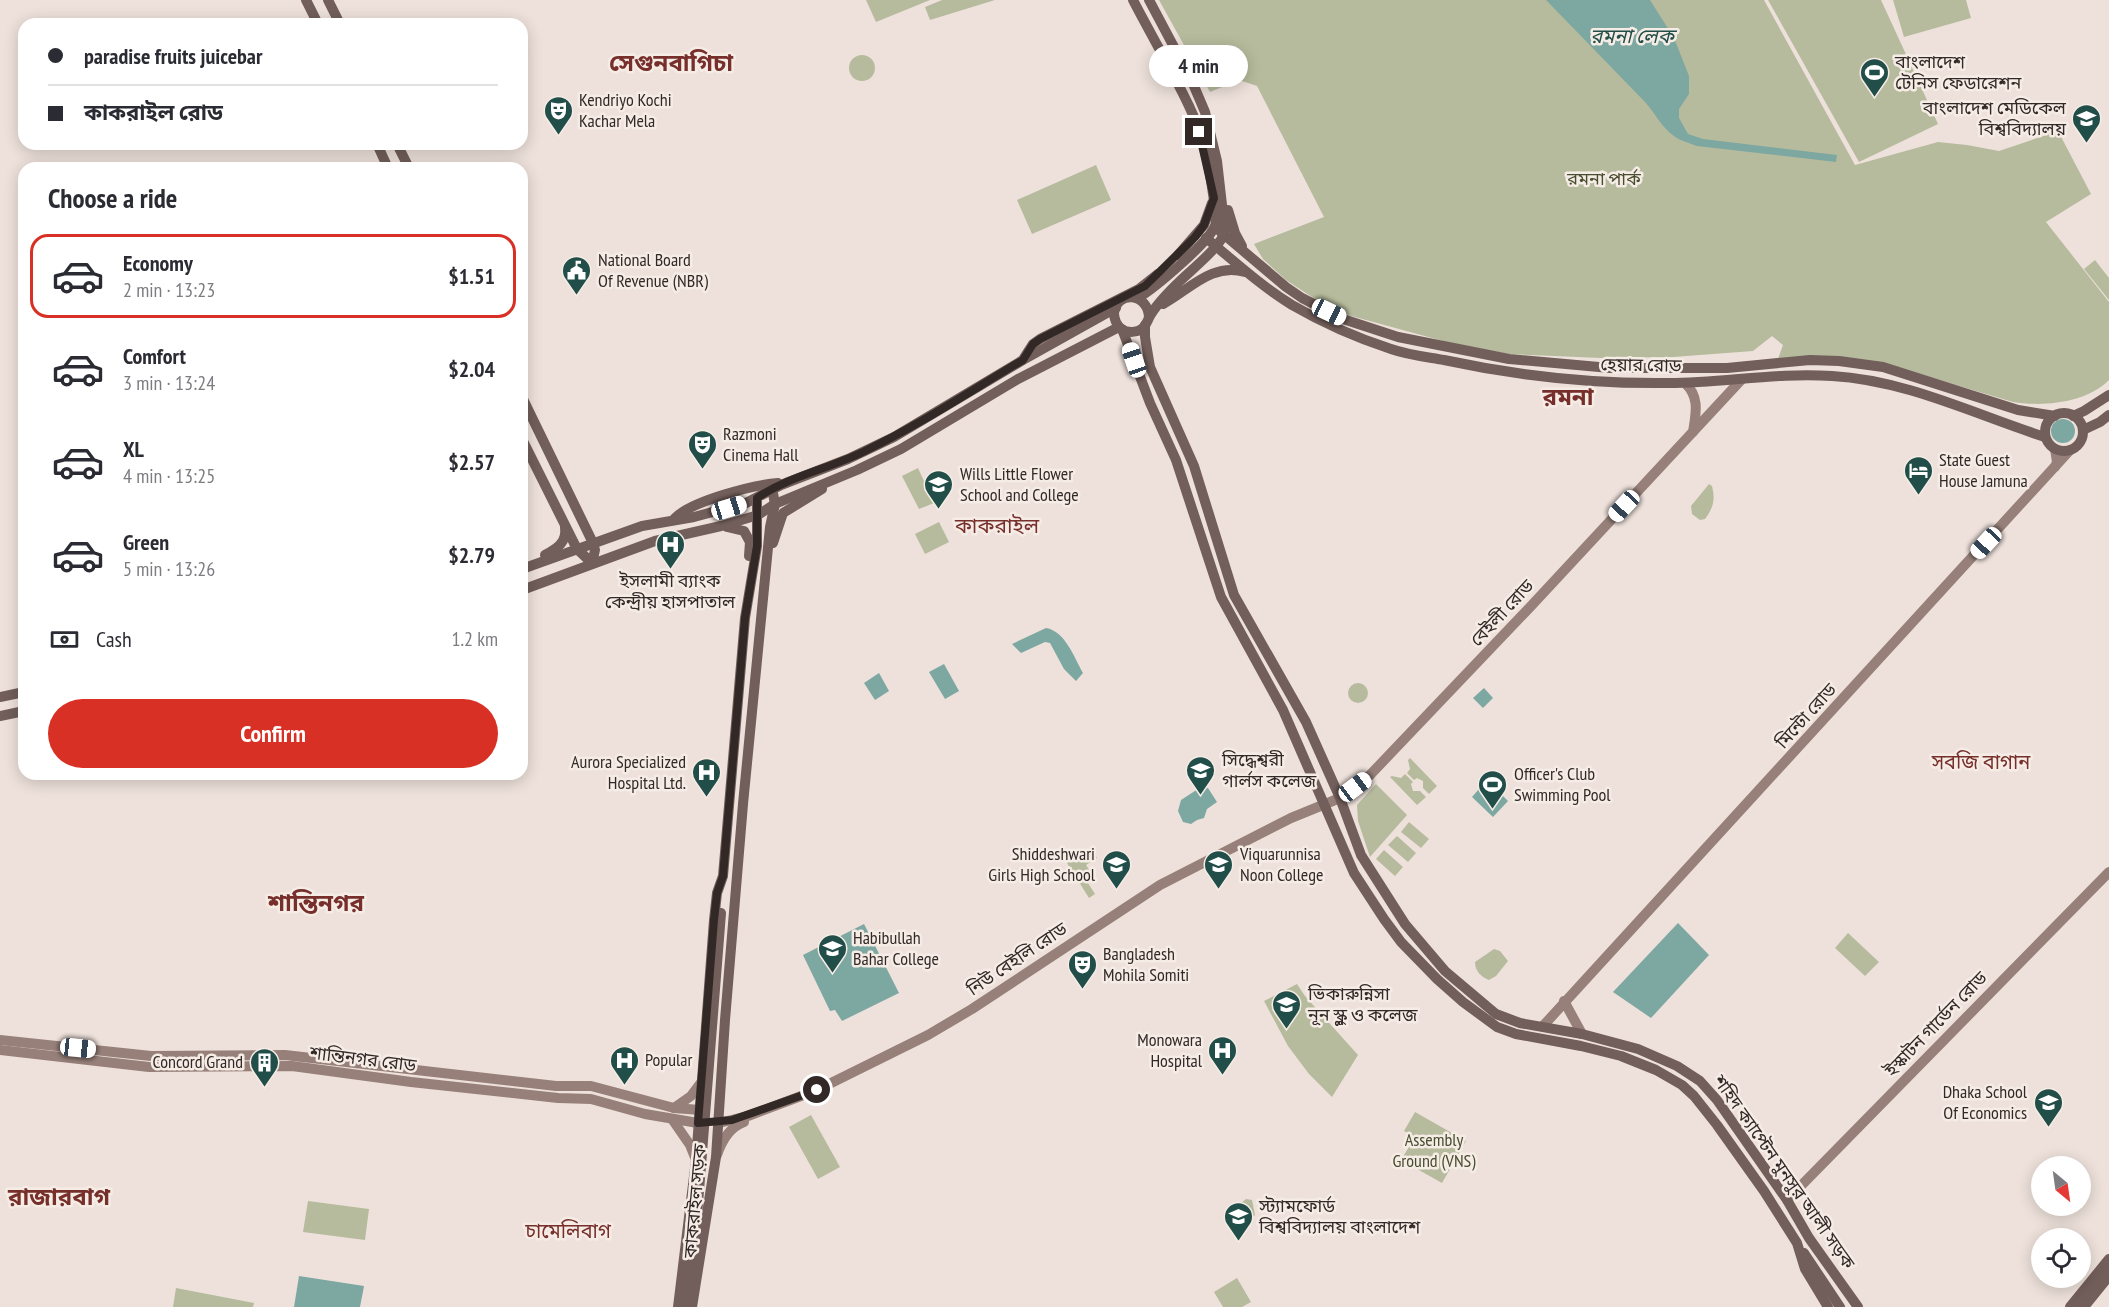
<!DOCTYPE html>
<meta charset="utf-8">
<style>
:root{--surface:#fff;--page:#f7f7f7;--text:#2b2b33;--muted:#7c7c81;--line:#e1e1e2;--accent:#d93025}
body{margin:0;font-family:"PT Sans Narrow","Noto Sans Bengali",sans-serif;background:var(--page);color:var(--text);height:100vh;display:flex;flex-direction:column;font-size:22px;white-space:nowrap}
*{box-sizing:border-box;margin:0}
p{font-size:20px;color:var(--muted)}
.icon{flex:none;width:33px;height:33px;fill:none;stroke:currentColor;stroke-width:2;stroke-linecap:round;stroke-linejoin:round}
.map{position:relative;flex:1;overflow:hidden}
.panel{position:absolute;left:18px;top:162px;width:510px;height:618px;display:flex;flex-direction:column;background:var(--surface);border-radius:18px;box-shadow:0 3px 15px #0003}
.panel>*{flex:none}
.top-card{position:absolute;left:18px;top:18px;width:510px;height:132px;border-radius:18px;box-shadow:0 3px 15px #0003;display:grid;align-content:center;height:132px;padding:0 30px;background:var(--surface)}
.needle{width:39px;rotate:151deg}
.fabs{position:absolute;left:2031px;top:1156px;display:grid;gap:12px}
.fabs a{display:grid;place-items:center;width:60px;height:60px;border-radius:50%;background:var(--surface);box-shadow:0 3px 15px #0003;font-size:30px}
.end{position:absolute;width:27px;height:27px;margin:-14px;border:8px solid #322927;background:#fff;box-shadow:0 0 0 3px #fff}
.from{border-radius:50%}
.bubble{position:absolute;height:42px;border-radius:21px;background:var(--surface);box-shadow:0 3px 15px #0003;font-size:20px;font-weight:600;line-height:42px;text-align:center}
.car{position:absolute;width:18px;height:36px;margin:-18px -9px;border-radius:8px;box-shadow:0 0 4px 2px #0007;background:linear-gradient(#fff 24%,#345 0 40%,#fff 0 76%,#345 0 86%,#fff 0)}
.top-card b{display:flex;align-items:center;gap:21px;height:57px;font-size:22px}
.top-card b+b{border-top:2px solid var(--line)}
.top-card i{width:15px;height:15px;background:var(--text)}
ul{padding:0;list-style:none}
li{display:flex;align-items:center;gap:18px;height:84px;margin:0 12px 9px;padding:0 18px;border:3px solid transparent;border-radius:18px}
li div{flex:1}
li b{display:block;font-size:22px}
li em{font-style:normal;font-weight:600}
li.selected{border-color:var(--accent)}
li>.icon{width:54px;height:54px;stroke-width:1.5}
h2{padding:0 30px;font-size:27px;line-height:72px}
.pay{display:flex;align-items:center;gap:15px;height:66px;padding:0 30px;font-size:22px}
.pay p{margin-inline-start:auto}
.action{display:flex;gap:12px;margin-top:auto;padding:12px 30px}
.action a{flex:1;height:69px;border-radius:36px;background:var(--accent);color:#fff;font-size:24px;font-weight:600;line-height:69px;text-align:center}
.map>svg:first-child{display:block}
.green{fill:#b6bb9d}
.water{fill:#7da7a1}
.lines{fill:none;stroke-linecap:round;stroke-linejoin:round}
.secondary{stroke:#97807a;stroke-width:10}
.primary{stroke:#725e5a;stroke-width:10}
.primary-bridge{stroke:#725e5a;stroke-width:10}
.route{stroke:#322927;stroke-width:8}
.labels{text-anchor:middle;stroke-width:5;stroke-linejoin:round;paint-order:stroke}
.poi-label{font-size:18px;fill:#322927;stroke:#f6ece6;text-anchor:start}
.park-label{font-size:18px;fill:#474d2e;stroke:#f6ece6}
.street-label{font-size:18px;fill:#322927;stroke:#f6ece6}
.water-label{font-size:20px;font-style:italic;fill:#224e49;stroke:#f6ece6}
.neighbourhood-label{font-size:20px;fill:#772f2b;stroke:#f6ece6}
.quarter-label{font-size:21px;fill:#772f2b;stroke:#f6ece6}
.district-label{font-size:24px;font-weight:bold;fill:#772f2b;stroke:#f6ece6}
</style>
<div class="map">
<svg width="2109" height="1307" viewBox="0 0 2109 1307">
<rect width="100%" height="100%" fill="#eee1db"/>
<g class="green">
<path d="M866 0H930L876 22Z"/>
<path d="M942 0H995L930 20 925 7Z"/>
<path d="M1159 0H1764L1855 165 1938 142 1967 145 1999 151 2058 131 2091 194 2046 222 2109 302V380C2086 403 2044 407 2013 402L1882 363 1778 359 1783 345 1772 336 1753 351 1673 357 1601 358 1509 354 1454 344 1344 314 1312 297 1286 280 1263 259 1254 244 1324 217 1257 86 1239 80 1210 92Z"/>
<path d="M1768 0H1881L1938 124 1859 162Z"/>
<path d="M1893 0H1966L1971 18 1904 37Z"/>
<circle cx="862" cy="68" r="13"/>
<path d="M1096 165 1111 200 1032 234 1017 200Z"/>
<path d="M2095 260 2109 278V300L2084 269Z"/>
<path d="M918 468 934 503 919 509 902 476Z"/>
<path d="M1709 484 1712 486C1716 502 1712 509 1705 519L1700 520 1692 514 1691 506Z"/>
<path d="M939 522 949 542 925 554 915 534Z"/>
<circle cx="1358" cy="693" r="10"/>
<path d="M1410 758 1437 786 1429 794 1423 788V781L1417 778 1414 780 1407 773 1410 769 1408 760Z"/>
<path d="M1405 774 1413 782 1411 784 1413 791H1420L1426 797 1417 805 1390 777 1392 776 1401 778Z"/>
<path d="M1376 784 1407 815 1370 857 1358 821 1357 805Z"/>
<path d="M1409 822 1429 839 1421 848 1401 832Z"/>
<path d="M1397 836 1416 853 1408 862 1388 845Z"/>
<path d="M1091 848 1097 858 1086 865 1093 876 1086 880 1095 894 1089 898 1067 863Z"/>
<path d="M1384 850 1403 867 1395 876 1376 859Z"/>
<path d="M1848 933 1879 962 1865 976 1835 948Z"/>
<path d="M1494 949 1500 951 1508 961 1496 976 1489 980C1481 977 1475 971 1475 962Z"/>
<path d="M1297 984 1305 996 1358 1055 1332 1097 1309 1074 1288 1046 1264 1001Z"/>
<path d="M1415 1112 1466 1141 1442 1183 1401 1160 1415 1137 1404 1131Z"/>
<path d="M811 1115 840 1167 818 1179 789 1127Z"/>
<path d="M1246 1199 1252 1200 1255 1215 1242 1225 1233 1227 1228 1219 1229 1213Z"/>
<path d="M308 1201 369 1209 365 1240 303 1232Z"/>
<path d="M1237 1278 1251 1302 1242 1307H1223L1214 1292Z"/>
<path d="M176 1288 254 1303 253 1307H173Z"/>
</g>
<g class="water">
<path d="M1546 0H1650L1674 38 1689 76V94L1679 109V118L1688 134 1703 139 1837 155 1836 162 1697 146C1690 143 1680 141 1674 136 1662 128 1655 113 1645 102Z"/>
<circle cx="2063" cy="431" r="12"/>
<path d="M1046 628C1065 631 1074 657 1083 673L1076 681 1064 669 1050 643 1045 642 1021 653 1012 644Z"/>
<path d="M944 664 959 691 945 699 929 672Z"/>
<path d="M879 673 889 691 875 700 864 683Z"/>
<path d="M1484 688 1493 698 1483 708 1473 698Z"/>
<path d="M1201 787 1208 788 1217 802 1207 809 1204 818 1197 820 1191 824 1183 822 1178 811 1181 800Z"/>
<path d="M1479 789 1490 800 1499 792 1508 801 1493 817 1472 797Z"/>
<path d="M1678 923 1709 955 1651 1018 1613 992Z"/>
<path d="M864 924 899 993 842 1021 835 1010 830 1011 803 955Z"/>
<path d="M299 1276 364 1286 360 1307H294Z"/>
</g>
<g class="lines">
<g class="secondary">
<path d="M1685 383C1700 397 1696 413 1693 432"/>
<path d="M2055 449 2057 462 2055 467"/>
<path d="M1564 1001 1582 1034"/>
<path d="M1543 1026 2070 450"/>
<path d="M0 1040 151 1056 285 1055 556 1086H591L674 1108 700 1110"/>
<path d="M0 1050 149 1067 292 1066 411 1082 558 1098 591 1099 645 1114 698 1123"/>
<path d="M674 1108 691 1096 703 1080"/>
<path d="M672 1119 690 1145 696 1160"/>
<path d="M719 1123 748 1116 817 1090 928 1035 972 1009 1160 885 1291 818 1340 798 1370 775 1532 605 1742 379"/>
<path d="M717 1155C722 1140 730 1127 744 1122"/>
<path d="M1787 1200 2109 872"/>
</g>
<g class="primary">
<path d="M306 0 318 24"/>
<path d="M328 0 340 24"/>
<path d="M1133 0C1151 35 1172 70 1189 106 1202 133 1209 164 1213 194 1214 203 1218 217 1215 226 1208 243 1155 288 1138 298"/>
<path d="M377 144 388 168"/>
<path d="M397 144 409 168"/>
<path d="M1228 210 1235 233 1242 246"/>
<path d="M1215 227 1286 287 1302 298 1343 319 1398 337 1509 359 1610 368H1727L1810 360 1839 361 1883 367 2018 410 2055 416"/>
<path d="M1206 238C1234 261 1261 286 1292 305 1323 323 1357 338 1391 349 1408 355 1427 357 1444 360 1518 376 1594 384 1669 383 1724 383 1778 372 1832 376 1906 380 1976 415 2045 437"/>
<path d="M1178 255 1204 225 1212 203"/>
<path d="M1163 304C1189 290 1212 262 1245 272"/>
<path d="M1149 317C1148 293 1117 290 1114 313 1114 319 1117 325 1121 329 1128 333 1137 333 1143 328 1147 324 1147 321 1150 316 1157 303 1169 292 1180 281 1191 270 1222 246 1225 231L1217 161 1205 112 1191 79 1149 0"/>
<path d="M1145 325V337L1150 367 1194 466 1234 595 1306 722 1340 798 1361 855 1405 924 1445 971 1496 1014 1520 1023 1582 1034 1638 1049 1677 1066 1700 1081 1717 1100 1787 1200 1809 1238 1858 1307"/>
<path d="M1122 329 1150 403 1176 460 1221 597 1283 710 1354 873 1384 919 1401 942 1437 979 1463 1002 1497 1027 1516 1034 1581 1046 1621 1056 1656 1070 1682 1085 1694 1096 1717 1125 1764 1191 1797 1243 1805 1269 1828 1307"/>
<path d="M1024 358 1033 344 1040 339 1139 289 1158 274"/>
<path d="M522 397 593 543 595 550 592 563"/>
<circle cx="2064" cy="432" r="19"/>
<path d="M2073 416 2084 411 2109 395"/>
<path d="M2083 430 2100 422 2109 415"/>
<path d="M522 439 577 549 592 563"/>
<path d="M675 518C692 501 753 485 778 483"/>
<path d="M727 527 744 531 750 542 749 556"/>
<path d="M773 543 783 513 822 489"/>
<path d="M545 555C558 548 567 542 565 527"/>
<path d="M522 569 642 526 694 517 746 503 781 485 848 459 894 437 1023 360 1116 308"/>
<path d="M522 590 655 541 721 526 758 515 775 504 857 470 901 449 1018 379 1119 327"/>
<path d="M0 697 24 692"/>
<path d="M0 716 24 711"/>
<path d="M1804 1253 1840 1307"/>
<path d="M678 1307 696 1160 714 920 717 893 723 876 745 618 757 546V498"/>
<path d="M692 1307 716 1157 725 1020 743 804 770 527 775 504 772 488"/>
<path d="M2070 1307 2109 1259"/>
<path d="M2084 1307 2109 1276"/>
</g>
<g class="primary-bridge">
<path d="M685 1307 697 1216 721 913"/>
<path d="M2076 1307 2109 1268"/>
</g>
</g>
<g class="lines">
<path class="route" d="M817 1090 732 1120 698 1123 714 920 717 893 723 876 745 618 757 546V498C789 476 832 468 867 450 921 424 972 390 1023 360L1033 344 1040 339 1145 286 1195 237 1204 225 1214 198 1199 132"/>
</g>
<defs>
<symbol id="stadium-pin" viewBox="-11 -11 22 30"><path d="M0 17L-7.5 6A9.5 9.5 0 1 1 7.5 6Z" fill="#224e49" stroke="#f6ece6"/><path d="M0-5a6.5 5 0 1 0 0 10a6.5 5 0 1 0 0-10ZM-3.5-1.8h7v3.6h-7Z" fill="#fff"/></symbol>
<symbol id="theatre-pin" viewBox="-11 -11 22 30"><path d="M0 17L-7.5 6A9.5 9.5 0 1 1 7.5 6Z" fill="#224e49" stroke="#f6ece6"/><path d="M-5-5.5Q0-4 5-5.5V0Q5 5 0 6Q-5 5-5 0ZM-3.3-2.5H-1v1.5H-3.3ZM1-2.5H3.3v1.5H1ZM-2.8 1Q0 5.5 2.8 1Z" fill="#fff"/></symbol>
<symbol id="university-pin" viewBox="-11 -11 22 30"><path d="M0 17L-7.5 6A9.5 9.5 0 1 1 7.5 6Z" fill="#224e49" stroke="#f6ece6"/><path d="M0-5L7-2L0 1L-7-2ZM-4 1L0 2.5L4 1V4Q0 6-4 4Z" fill="#fff"/></symbol>
<symbol id="civic-pin" viewBox="-11 -11 22 30"><path d="M0 17L-7.5 6A9.5 9.5 0 1 1 7.5 6Z" fill="#224e49" stroke="#f6ece6"/><path d="M-.6-6.5H3V-4.5H.6V-3L4-1V1h2V6H-6V1h2V-1L-.6-3ZM-1.2 2.5V6h2.4V2.5Z" fill="#fff"/></symbol>
<symbol id="hotel-pin" viewBox="-11 -11 22 30"><path d="M0 17L-7.5 6A9.5 9.5 0 1 1 7.5 6Z" fill="#224e49" stroke="#f6ece6"/><path d="M-6-4.5h1.5V1H6V5H4.5V3h-9V5H-6ZM-4 0a1.8 1.8 0 1 1 3.6 0ZM.5 0V-2.5h3Q6-2.5 6 0Z" fill="#fff"/></symbol>
<symbol id="school-pin" viewBox="-11 -11 22 30"><path d="M0 17L-7.5 6A9.5 9.5 0 1 1 7.5 6Z" fill="#224e49" stroke="#f6ece6"/><path d="M0-5L7-2L0 1L-7-2ZM-4 1L0 2.5L4 1V4Q0 6-4 4Z" fill="#fff"/></symbol>
<symbol id="hospital-pin" viewBox="-11 -11 22 30"><path d="M0 17L-7.5 6A9.5 9.5 0 1 1 7.5 6Z" fill="#224e49" stroke="#f6ece6"/><path d="M-5-5h3v3.5h4V-5h3V5h-3V1.5h-4V5h-3Z" fill="#fff"/></symbol>
<symbol id="building-pin" viewBox="-11 -11 22 30"><path d="M0 17L-7.5 6A9.5 9.5 0 1 1 7.5 6Z" fill="#224e49" stroke="#f6ece6"/><path d="M-4-6H4V6H1V3H-1V6H-4ZM-2.5-4.3h1.7v1.8h-1.7ZM.8-4.3h1.7v1.8H.8ZM-2.5-1h1.7V.8h-1.7ZM.8-1h1.7V.8H.8Z" fill="#fff"/></symbol>
</defs>
<g fill-rule="evenodd">
<use href="#stadium-pin" x="1858" y="56" width="33" height="45"/>
<use href="#theatre-pin" x="542" y="94" width="33" height="45"/>
<use href="#university-pin" x="2070" y="102" width="33" height="45"/>
<use href="#civic-pin" x="560" y="254" width="33" height="45"/>
<use href="#theatre-pin" x="686" y="428" width="33" height="45"/>
<use href="#hotel-pin" x="1902" y="454" width="33" height="45"/>
<use href="#school-pin" x="922" y="468" width="33" height="45"/>
<use href="#hospital-pin" x="654" y="528" width="33" height="45"/>
<use href="#university-pin" x="1184" y="754" width="33" height="45"/>
<use href="#hospital-pin" x="690" y="756" width="33" height="45"/>
<use href="#stadium-pin" x="1476" y="768" width="33" height="45"/>
<use href="#university-pin" x="1100" y="848" width="33" height="45"/>
<use href="#university-pin" x="1202" y="848" width="33" height="45"/>
<use href="#university-pin" x="816" y="932" width="33" height="45"/>
<use href="#theatre-pin" x="1066" y="948" width="33" height="45"/>
<use href="#university-pin" x="1270" y="988" width="33" height="45"/>
<use href="#hospital-pin" x="1206" y="1034" width="33" height="45"/>
<use href="#hospital-pin" x="608" y="1044" width="33" height="45"/>
<use href="#building-pin" x="248" y="1046" width="33" height="45"/>
<use href="#school-pin" x="2032" y="1086" width="33" height="45"/>
<use href="#university-pin" x="1222" y="1200" width="33" height="45"/>
</g>
<g class="labels">
<g class="poi-label">
<text x="1895" y="68">বাংলাদেশ<tspan x="1895" dy="21">টেনিস ফেডারেশন</tspan></text>
<text x="579" y="106">Kendriyo Kochi<tspan x="579" dy="21">Kachar Mela</tspan></text>
<text x="2066" y="114" text-anchor="end">বাংলাদেশ মেডিকেল<tspan x="2066" dy="21">বিশ্ববিদ্যালয়</tspan></text>
<text x="598" y="266">National Board<tspan x="598" dy="21">Of Revenue (NBR)</tspan></text>
<text x="723" y="440">Razmoni<tspan x="723" dy="21">Cinema Hall</tspan></text>
<text x="1939" y="466">State Guest<tspan x="1939" dy="21">House Jamuna</tspan></text>
<text x="960" y="480">Wills Little Flower<tspan x="960" dy="21">School and College</tspan></text>
<text x="670" y="587" text-anchor="middle">ইসলামী ব্যাংক<tspan x="670" dy="21">কেন্দ্রীয় হাসপাতাল</tspan></text>
<text x="1222" y="766">সিদ্ধেশ্বরী<tspan x="1222" dy="21">গার্লস কলেজ</tspan></text>
<text x="686" y="768" text-anchor="end">Aurora Specialized<tspan x="686" dy="21">Hospital Ltd.</tspan></text>
<text x="1514" y="780">Officer's Club<tspan x="1514" dy="21">Swimming Pool</tspan></text>
<text x="1095" y="860" text-anchor="end">Shiddeshwari<tspan x="1095" dy="21">Girls High School</tspan></text>
<text x="1240" y="860">Viquarunnisa<tspan x="1240" dy="21">Noon College</tspan></text>
<text x="853" y="944">Habibullah<tspan x="853" dy="21">Bahar College</tspan></text>
<text x="1103" y="960">Bangladesh<tspan x="1103" dy="21">Mohila Somiti</tspan></text>
<text x="1308" y="1000">ভিকারুন্নিসা<tspan x="1308" dy="21">নূন স্কুল ও কলেজ</tspan></text>
<text x="1202" y="1046" text-anchor="end">Monowara<tspan x="1202" dy="21">Hospital</tspan></text>
<text x="645" y="1066">Popular</text>
<text x="243" y="1068" text-anchor="end">Concord Grand</text>
<text x="2027" y="1098" text-anchor="end">Dhaka School<tspan x="2027" dy="21">Of Economics</tspan></text>
<text x="1259" y="1212">স্ট্যামফোর্ড<tspan x="1259" dy="21">বিশ্ববিদ্যালয় বাংলাদেশ</tspan></text>
</g>
<g class="park-label">
<text x="1604" y="185">রমনা পার্ক</text>
<text x="1434" y="1146">Assembly<tspan x="1434" dy="21">Ground (VNS)</tspan></text>
</g>
<g class="street-label">
<text transform="translate(1641 365) rotate(1)" y="6">হেয়ার রোড</text>
<text transform="translate(1502 613) rotate(-47)" y="6">বেইলী রোড</text>
<text transform="translate(1806 716) rotate(-48)" y="6">মিন্টো রোড</text>
<text transform="translate(1017 959) rotate(-34)" y="6">নিউ বেইলি রোড</text>
<text transform="translate(1936 1024) rotate(-46)" y="6">ইস্কাটন গার্ডেন রোড</text>
<text transform="translate(363 1059) rotate(7)" y="6">শান্তিনগর রোড</text>
<text transform="translate(1784 1172) rotate(55)" y="6">শহিদ ক্যাপ্টেন মুনসুর আলী সড়ক</text>
<text transform="translate(695 1201) rotate(-85)" y="6">কাকরাইল সড়ক</text>
</g>
<g class="water-label">
<text x="1632" y="43">রমনা লেক</text>
</g>
<g class="neighbourhood-label">
<text x="1981" y="769">সবজি বাগান</text>
<text x="568" y="1238">চামেলিবাগ</text>
</g>
<g class="quarter-label">
<text x="997" y="533">কাকরাইল</text>
</g>
<g class="district-label">
<text x="671" y="71">সেগুনবাগিচা</text>
<text x="1568" y="405">রমনা</text>
<text x="316" y="911">শান্তিনগর</text>
<text x="59" y="1205">রাজারবাগ</text>
</g>
</g>
</svg>
<div class="fabs">
<a><svg class="needle" viewBox="-14 -14 28 28"><path d="M0-13l5 13h-10z" fill="#e53935"/><path d="M0 13l5-13h-10z" fill="#7c7c81"/></svg></a>
<a><svg class="icon" aria-label="locate" viewBox="0 0 24 24"><circle cx="12" cy="12" r="6"/><path d="M12 2v4M12 18v4M2 12h4M18 12h4"/></svg></a>
</div>
<i class="end from" style="left:817px;top:1090px"></i>
<i class="end" style="left:1199px;top:132px"></i>
<div class="bubble" style="left:1149px;top:45px;width:99px">4 min</div>
<i class="car" style="left:1329px;top:312px;rotate:115deg"></i>
<i class="car" style="left:1134px;top:360px;rotate:341deg"></i>
<i class="car" style="left:1624px;top:506px;rotate:223deg"></i>
<i class="car" style="left:729px;top:508px;rotate:73deg"></i>
<i class="car" style="left:1986px;top:543px;rotate:223deg"></i>
<i class="car" style="left:1355px;top:787px;rotate:53deg"></i>
<i class="car" style="left:78px;top:1048px;rotate:96deg"></i>
<div class="top-card">
<b><i class="from"></i>paradise fruits juicebar</b>
<b><i></i>কাকরাইল রোড</b>
</div>
<section class="panel">
<h2>Choose a ride</h2>
<ul>
<li class="selected"><svg class="icon" aria-label="car" viewBox="0 0 24 24"><path d="M5 17H2v-5l4-1 3-4h7l3 4 3 1v5h-3M9 17h6M6 11h13"/><circle cx="7" cy="17" r="2"/><circle cx="17" cy="17" r="2"/></svg><div><b>Economy</b><p>2 min · 13:23</p></div><em>$1.51</em></li>
<li><svg class="icon" aria-label="car" viewBox="0 0 24 24"><path d="M5 17H2v-5l4-1 3-4h7l3 4 3 1v5h-3M9 17h6M6 11h13"/><circle cx="7" cy="17" r="2"/><circle cx="17" cy="17" r="2"/></svg><div><b>Comfort</b><p>3 min · 13:24</p></div><em>$2.04</em></li>
<li><svg class="icon" aria-label="car" viewBox="0 0 24 24"><path d="M5 17H2v-5l4-1 3-4h7l3 4 3 1v5h-3M9 17h6M6 11h13"/><circle cx="7" cy="17" r="2"/><circle cx="17" cy="17" r="2"/></svg><div><b>XL</b><p>4 min · 13:25</p></div><em>$2.57</em></li>
<li><svg class="icon" aria-label="car" viewBox="0 0 24 24"><path d="M5 17H2v-5l4-1 3-4h7l3 4 3 1v5h-3M9 17h6M6 11h13"/><circle cx="7" cy="17" r="2"/><circle cx="17" cy="17" r="2"/></svg><div><b>Green</b><p>5 min · 13:26</p></div><em>$2.79</em></li>
</ul>
<div class="pay"><svg class="icon" aria-label="cash" viewBox="0 0 24 24"><path d="M3 7h18v10H3z"/><circle cx="12" cy="12" r="2"/></svg>Cash<p>1.2 km</p></div>
<div class="action"><a>Confirm</a></div>
</section>
</div>
